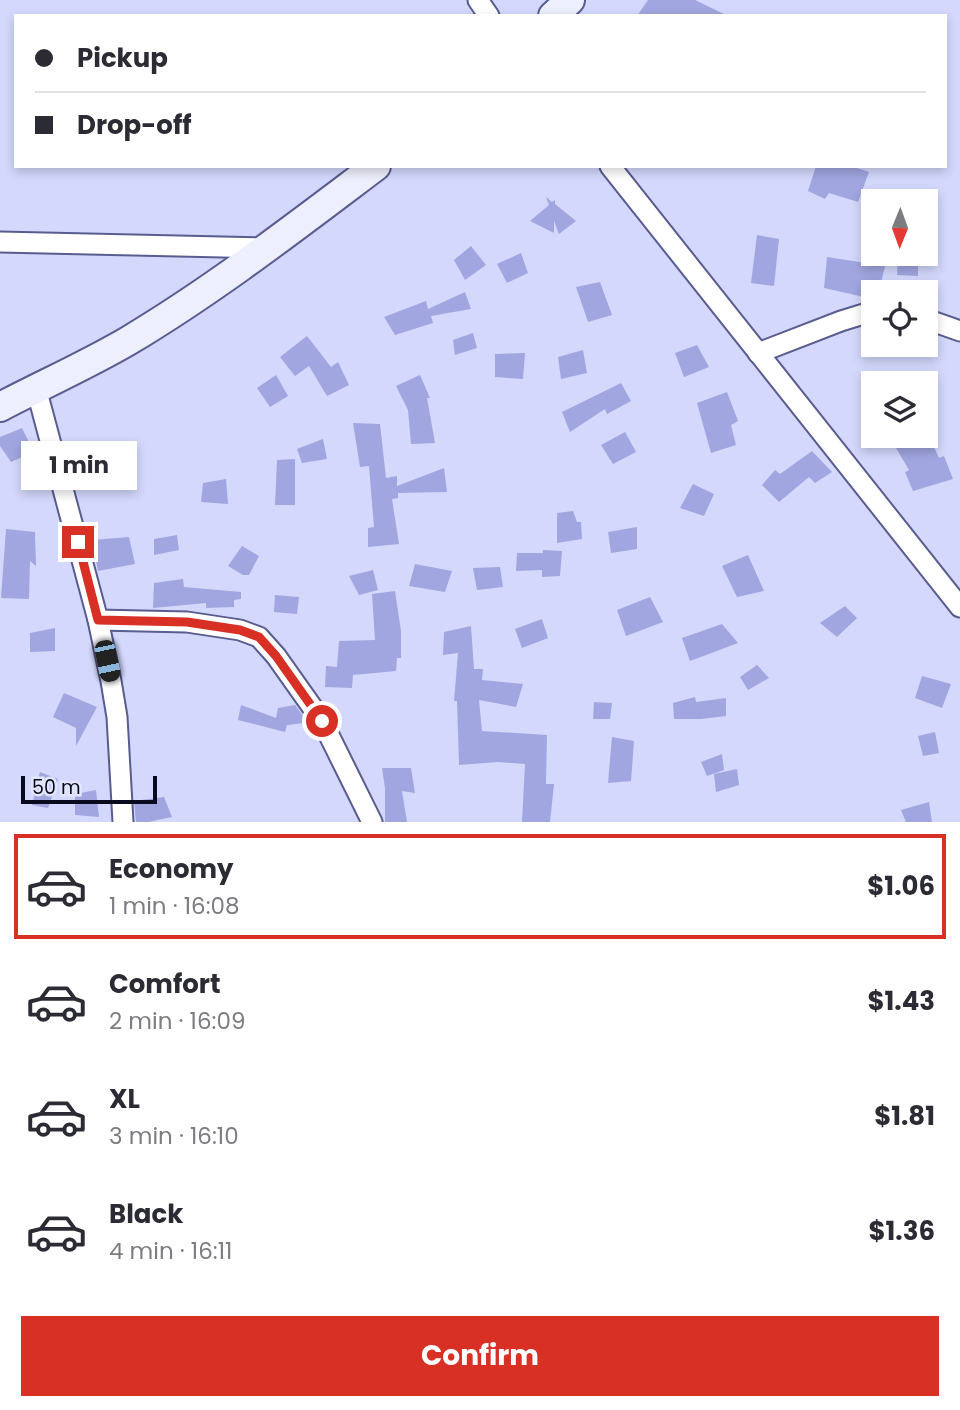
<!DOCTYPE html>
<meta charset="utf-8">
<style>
:root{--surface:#fff;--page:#f2f2f3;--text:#2b2b33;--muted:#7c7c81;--line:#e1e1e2;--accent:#d93025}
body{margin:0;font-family:Poppins,sans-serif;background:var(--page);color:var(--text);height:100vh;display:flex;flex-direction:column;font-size:26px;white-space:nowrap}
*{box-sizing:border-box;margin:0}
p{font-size:23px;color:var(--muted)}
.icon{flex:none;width:38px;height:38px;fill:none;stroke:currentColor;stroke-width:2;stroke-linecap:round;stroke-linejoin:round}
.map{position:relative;height:822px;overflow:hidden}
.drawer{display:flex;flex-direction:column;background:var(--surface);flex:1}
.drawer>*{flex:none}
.guide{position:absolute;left:14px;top:14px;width:933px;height:154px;border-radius:0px;box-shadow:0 4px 10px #0003;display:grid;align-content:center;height:154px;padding:0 21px;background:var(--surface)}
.needle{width:46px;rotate:181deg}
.fabs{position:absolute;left:861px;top:189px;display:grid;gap:14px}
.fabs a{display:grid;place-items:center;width:77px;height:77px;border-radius:0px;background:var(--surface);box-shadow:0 4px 10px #0003;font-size:35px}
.scale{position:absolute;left:21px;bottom:18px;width:136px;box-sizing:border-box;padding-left:7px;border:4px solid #090a1e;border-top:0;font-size:19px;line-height:24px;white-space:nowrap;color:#090a1e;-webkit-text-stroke:5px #e3e6ff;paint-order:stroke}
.end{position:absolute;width:32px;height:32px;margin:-16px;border:9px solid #d93025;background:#fff;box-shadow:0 0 0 4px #fff}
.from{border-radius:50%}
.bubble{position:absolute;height:49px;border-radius:0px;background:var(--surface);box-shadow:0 4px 10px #0003;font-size:23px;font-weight:700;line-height:49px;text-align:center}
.car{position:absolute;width:21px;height:42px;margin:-21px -10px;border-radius:9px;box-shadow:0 0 5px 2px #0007;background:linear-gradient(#222 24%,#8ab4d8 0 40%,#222 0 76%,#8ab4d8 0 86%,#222 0)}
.guide b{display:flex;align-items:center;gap:24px;height:66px;font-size:26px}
.guide b+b{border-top:2px solid var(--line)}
.guide i{width:18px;height:18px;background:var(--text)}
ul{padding:12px 0 0;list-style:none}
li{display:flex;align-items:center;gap:21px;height:105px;margin:0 14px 10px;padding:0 7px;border:4px solid transparent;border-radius:0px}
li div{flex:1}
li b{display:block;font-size:26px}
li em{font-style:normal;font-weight:700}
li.current{border-color:var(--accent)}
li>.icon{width:63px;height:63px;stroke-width:1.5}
.primary-button{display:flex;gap:14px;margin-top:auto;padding:14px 21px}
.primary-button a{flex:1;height:80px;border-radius:0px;background:var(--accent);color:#fff;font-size:28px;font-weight:700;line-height:80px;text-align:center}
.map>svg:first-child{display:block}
.building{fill:#a1a6e0}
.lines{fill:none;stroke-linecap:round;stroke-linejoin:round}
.street-casing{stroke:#585c8f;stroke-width:23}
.secondary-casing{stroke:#585c8f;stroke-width:32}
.street{stroke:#fff;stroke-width:19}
.secondary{stroke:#eeeffc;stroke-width:28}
.route{stroke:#d93025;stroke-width:9}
</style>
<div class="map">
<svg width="960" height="822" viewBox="0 0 960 822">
<rect width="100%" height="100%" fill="#d4d8fc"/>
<g class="building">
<path d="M648 0H695L728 16H637Z"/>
<path d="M816 166H851L869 172 858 202 829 193 825 199 808 191Z"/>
<path d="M546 197 552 202 555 200V204L576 221 559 234 554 221V233L530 221 549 205Z"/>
<path d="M757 235 779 239 774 286 751 283Z"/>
<path d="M471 246 486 265 465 280 454 260Z"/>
<path d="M521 253 528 273 507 283 497 264Z"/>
<path d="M898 254H918V276L897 275Z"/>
<path d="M827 257 885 266 879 292H873V299L824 288Z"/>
<path d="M600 282 612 315 588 322 576 287Z"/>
<path d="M465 292 471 309 431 316 433 323 395 335 384 317 426 301 428 309Z"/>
<path d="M473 333 477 348 455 355 453 340Z"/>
<path d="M307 336 331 367 338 362 349 385 327 396 309 366 295 376 280 357Z"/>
<path d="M697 345 709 367 684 377 675 353Z"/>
<path d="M583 350 587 373 561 379 558 357Z"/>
<path d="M525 353 523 379 495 377V354Z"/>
<path d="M276 375 288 396 270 407 257 388Z"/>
<path d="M420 375 430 398H427L435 443 411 444 408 410 396 386Z"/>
<path d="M621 383 631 401 607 414 605 409 570 432 562 412Z"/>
<path d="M727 392 738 421 731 425 736 445 711 453 697 403Z"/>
<path d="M353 423 380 424 386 478 397 476V486L444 468 447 492 398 493V498L392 499 399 544 368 547V528L374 527 369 466 360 467Z"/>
<path d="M22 428 34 452 11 462 0 446V437Z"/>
<path d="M625 432 636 452 613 464 601 445Z"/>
<path d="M889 436H929L939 458 944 456 953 479 913 491 905 472 909 470Z"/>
<path d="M323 439 327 459 302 463 297 449Z"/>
<path d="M812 451 832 472 815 483 809 477 779 502 762 485 775 470 780 474Z"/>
<path d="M295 459V505H275L277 460Z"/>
<path d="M226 479 228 504 201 502 203 483Z"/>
<path d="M693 484 714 494 704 516 680 508Z"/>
<path d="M573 511 577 522H581L582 539 557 543V513Z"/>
<path d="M637 527V549L611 553 608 532Z"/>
<path d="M6 529 35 532 36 566 30 561 29 599 1 598Z"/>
<path d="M177 535 179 550 154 555V539Z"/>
<path d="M129 537 135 564 98 571 92 540Z"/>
<path d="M242 546 259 556 249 575H243L228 566Z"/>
<path d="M543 550 562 551 560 576 542 577V570L516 571 517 553H543Z"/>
<path d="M748 555 764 591 737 597 722 566Z"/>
<path d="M415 564 452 571 445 592 409 586Z"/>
<path d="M500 567 503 587 477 590 473 568Z"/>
<path d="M373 570 378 590 359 595 349 576Z"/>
<path d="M183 579 184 587 241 592V599L234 600V607L206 608V603L153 608 154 583Z"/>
<path d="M395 591 401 631V658H397L396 671 353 675 352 688 325 687 326 666 337 667 339 641 375 640 372 594Z"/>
<path d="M275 595 299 597 297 614 274 612Z"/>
<path d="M650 597 663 622 626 636 617 610Z"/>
<path d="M845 606 857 618 837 637 820 623Z"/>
<path d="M542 619 548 638 522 648 515 629Z"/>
<path d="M722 624 738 643 690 661 682 638Z"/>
<path d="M471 626 474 669H483L482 680 523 684 516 707 479 700 482 731 547 735 546 784H554L550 822H522L525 764 498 762 459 765 457 701H454L458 653 443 655 444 632Z"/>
<path d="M55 628V651L30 652V633Z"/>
<path d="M757 665 769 678 748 690 740 677Z"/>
<path d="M922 676 951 684 942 708 915 698Z"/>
<path d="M64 693 97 707 76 746V726V728L53 717Z"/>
<path d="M695 697 696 702 726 698V716L701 719H674L673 703Z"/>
<path d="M594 702 612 703 610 719H593Z"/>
<path d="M241 705 276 718 278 708 295 705 303 716 304 723 287 725 285 732 238 720Z"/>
<path d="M935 732 939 753 923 756 918 736Z"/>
<path d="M612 737 634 741 631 781 608 783Z"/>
<path d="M722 754 724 770 707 776 701 762Z"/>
<path d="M382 768H411L415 793 402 791 407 822H385V788Z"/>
<path d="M737 769 739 785 716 792 714 774Z"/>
<path d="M40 772 58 779 48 808 32 805Z"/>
<path d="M96 790 99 817 75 815V794Z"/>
<path d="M164 797 172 817 148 822H136L134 801Z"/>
<path d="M929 802 932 822H906L901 810Z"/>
</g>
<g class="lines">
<defs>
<g id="street">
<path d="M478 0 489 16"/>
<path d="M610 166 960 607"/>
<path d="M0 242 267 248"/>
<path d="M926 319 960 331"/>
<path d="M758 353 841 321 867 313H873"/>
<path d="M36 388 98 620 111 681 117 717 123 822"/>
<path d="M98 620 187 622 240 630 259 637 276 656 322 721 372 822"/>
</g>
<g id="secondary">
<path d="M553 16 570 0"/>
<path d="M0 407C42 385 87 365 128 341 215 289 295 227 376 166"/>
</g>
</defs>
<use href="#street" class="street-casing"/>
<use href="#secondary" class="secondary-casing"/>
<use href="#street" class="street"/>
<use href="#secondary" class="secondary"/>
</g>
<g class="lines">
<path class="route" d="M78 542 98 620 187 622 240 630 259 637 276 656 322 721"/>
</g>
</svg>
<div class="fabs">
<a><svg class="needle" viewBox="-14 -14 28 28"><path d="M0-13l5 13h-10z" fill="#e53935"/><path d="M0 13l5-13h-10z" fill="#7c7c81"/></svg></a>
<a><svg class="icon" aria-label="locate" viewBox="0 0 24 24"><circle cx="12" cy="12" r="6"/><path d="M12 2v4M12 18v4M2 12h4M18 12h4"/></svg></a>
<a><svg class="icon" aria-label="layers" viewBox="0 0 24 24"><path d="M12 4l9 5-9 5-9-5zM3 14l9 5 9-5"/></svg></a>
</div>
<div class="scale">50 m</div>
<i class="end from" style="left:322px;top:721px"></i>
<i class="end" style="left:78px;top:542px"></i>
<div class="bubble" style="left:21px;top:441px;width:116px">1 min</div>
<i class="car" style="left:107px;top:661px;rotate:168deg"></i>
<div class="guide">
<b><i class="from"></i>Pickup</b>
<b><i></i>Drop-off</b>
</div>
</div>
<section class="drawer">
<ul>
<li class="current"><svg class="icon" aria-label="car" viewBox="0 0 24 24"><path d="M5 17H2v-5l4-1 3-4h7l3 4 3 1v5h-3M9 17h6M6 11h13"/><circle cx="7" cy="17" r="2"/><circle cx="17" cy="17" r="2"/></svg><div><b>Economy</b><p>1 min · 16:08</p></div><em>$1.06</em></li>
<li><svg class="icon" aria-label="car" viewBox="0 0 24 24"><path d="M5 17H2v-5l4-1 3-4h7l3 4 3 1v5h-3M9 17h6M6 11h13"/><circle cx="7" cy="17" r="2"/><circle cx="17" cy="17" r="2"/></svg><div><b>Comfort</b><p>2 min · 16:09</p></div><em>$1.43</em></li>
<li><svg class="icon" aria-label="car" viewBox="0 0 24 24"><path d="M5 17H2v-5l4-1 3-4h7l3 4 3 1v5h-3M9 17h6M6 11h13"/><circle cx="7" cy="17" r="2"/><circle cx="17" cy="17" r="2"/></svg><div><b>XL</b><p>3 min · 16:10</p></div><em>$1.81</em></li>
<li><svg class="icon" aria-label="car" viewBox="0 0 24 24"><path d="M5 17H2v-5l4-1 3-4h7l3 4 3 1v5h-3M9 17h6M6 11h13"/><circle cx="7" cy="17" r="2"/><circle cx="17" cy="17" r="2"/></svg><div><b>Black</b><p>4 min · 16:11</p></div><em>$1.36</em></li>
</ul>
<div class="primary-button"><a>Confirm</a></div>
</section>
